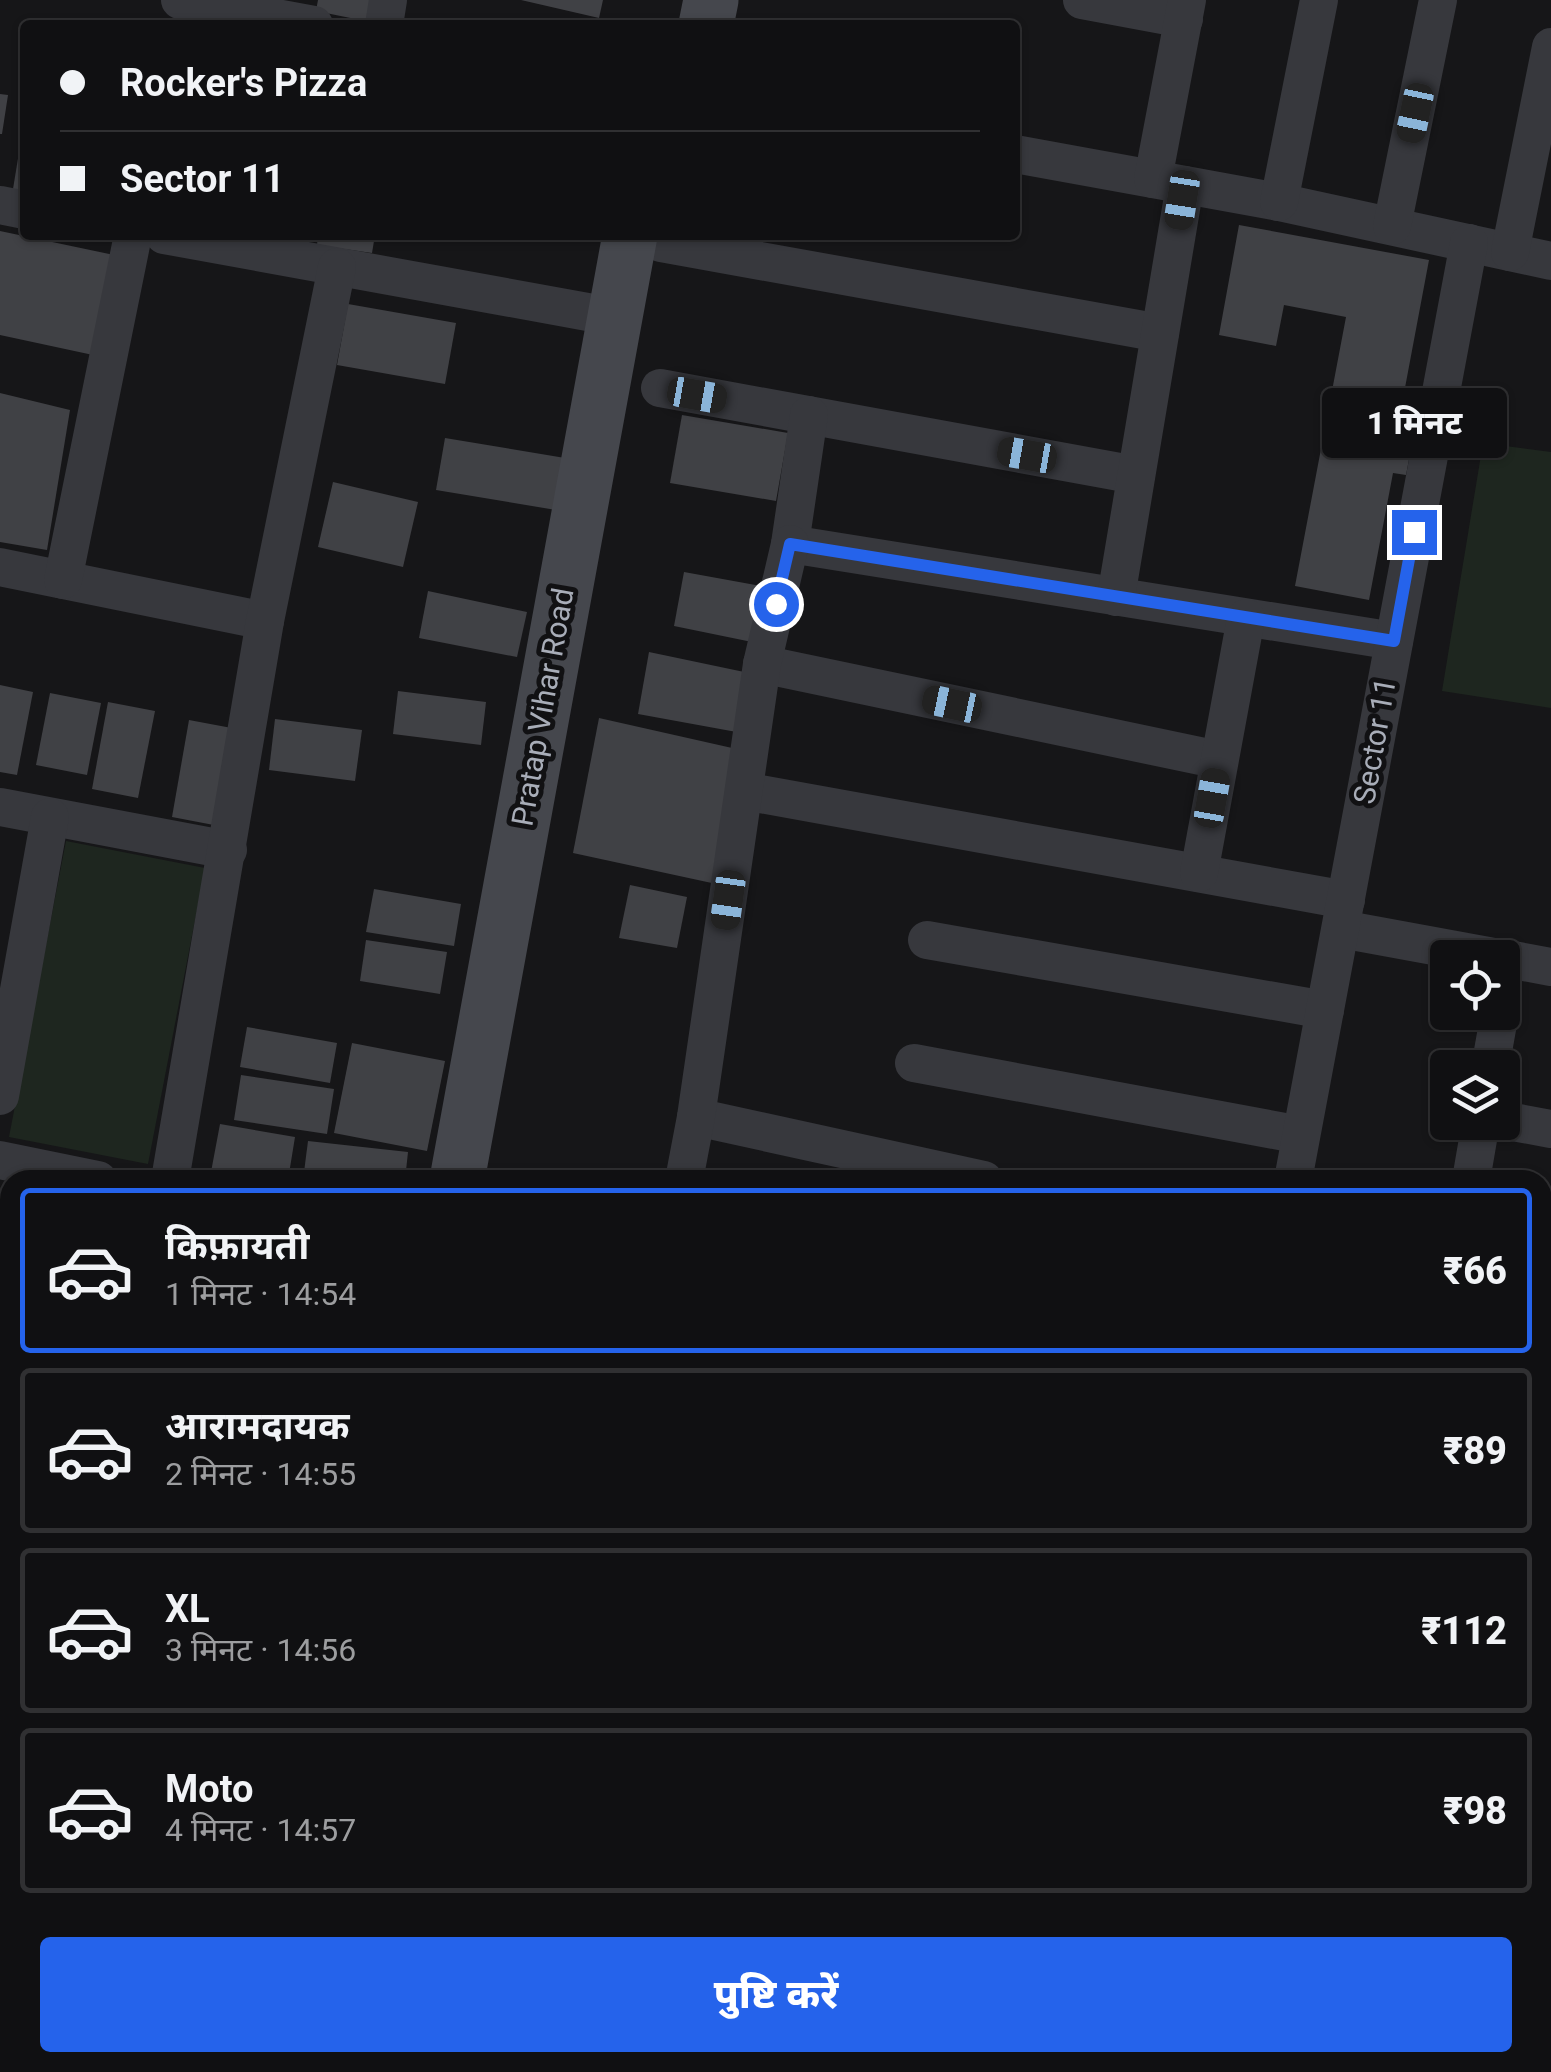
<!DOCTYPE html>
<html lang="hi">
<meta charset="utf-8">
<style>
:root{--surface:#101012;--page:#1e1e20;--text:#f1f3f6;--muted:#9c9d9f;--line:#303032;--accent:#2563eb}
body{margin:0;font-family:Roboto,"Noto Sans Devanagari",sans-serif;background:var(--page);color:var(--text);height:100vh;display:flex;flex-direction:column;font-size:38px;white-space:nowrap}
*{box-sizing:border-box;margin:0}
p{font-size:32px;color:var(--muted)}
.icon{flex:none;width:55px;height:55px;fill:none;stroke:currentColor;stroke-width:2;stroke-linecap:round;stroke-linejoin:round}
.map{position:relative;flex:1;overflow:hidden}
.drawer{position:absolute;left:0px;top:1170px;width:1552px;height:902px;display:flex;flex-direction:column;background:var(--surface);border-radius:30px 30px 0 0;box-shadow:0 2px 8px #0004,0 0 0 2px var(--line)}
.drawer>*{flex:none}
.hud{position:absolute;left:20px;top:20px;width:1000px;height:220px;border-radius:10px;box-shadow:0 2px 8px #0004,0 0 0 2px var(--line);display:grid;align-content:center;height:220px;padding:0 40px;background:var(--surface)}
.tools{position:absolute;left:1430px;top:940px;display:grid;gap:20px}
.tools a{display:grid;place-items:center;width:90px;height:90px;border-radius:10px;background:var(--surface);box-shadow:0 2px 8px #0004,0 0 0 2px var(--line);font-size:50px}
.end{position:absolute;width:45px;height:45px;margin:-22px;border:12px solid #2563eb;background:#fff;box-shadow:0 0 0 5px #fff}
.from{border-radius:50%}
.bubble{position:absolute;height:70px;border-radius:10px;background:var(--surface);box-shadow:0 2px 8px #0004,0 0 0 2px var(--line);font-size:32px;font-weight:800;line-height:70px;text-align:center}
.car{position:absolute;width:30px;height:60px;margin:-30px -15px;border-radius:12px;box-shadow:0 0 8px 2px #0007;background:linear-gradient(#222 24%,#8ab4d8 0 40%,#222 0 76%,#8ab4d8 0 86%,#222 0)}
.hud b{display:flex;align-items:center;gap:35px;height:95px;font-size:38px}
.hud b+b{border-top:2px solid var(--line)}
.hud i{width:25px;height:25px;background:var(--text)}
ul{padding:18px 0 0;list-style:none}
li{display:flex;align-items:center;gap:30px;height:165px;margin:0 20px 15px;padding:0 20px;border:5px solid var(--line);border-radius:10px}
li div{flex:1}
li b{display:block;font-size:38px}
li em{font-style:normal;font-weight:800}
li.active{border-color:var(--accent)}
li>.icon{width:90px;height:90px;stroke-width:1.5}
.action{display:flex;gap:20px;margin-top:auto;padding:20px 40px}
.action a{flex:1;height:115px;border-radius:10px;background:var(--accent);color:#fff;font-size:40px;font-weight:800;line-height:115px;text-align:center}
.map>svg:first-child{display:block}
.green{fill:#1e261f}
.building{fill:#404145}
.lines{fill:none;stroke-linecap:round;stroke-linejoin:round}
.street{stroke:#37383d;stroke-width:38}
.secondary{stroke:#45474d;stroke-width:55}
.route{stroke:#2563eb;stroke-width:12}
.labels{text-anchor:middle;stroke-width:10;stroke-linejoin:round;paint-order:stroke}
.street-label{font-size:30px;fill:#a8adb8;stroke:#111113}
</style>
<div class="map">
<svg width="1551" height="2072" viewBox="0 0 1551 2072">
<rect width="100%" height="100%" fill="#161618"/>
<g class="green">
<path d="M1483 443 1551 452V708L1442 691Z"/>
<path d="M66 841 205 868 148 1164 9 1137Z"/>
</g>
<g class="building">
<path d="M318 0H379L375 23 316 11Z"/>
<path d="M521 0H603L599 18Z"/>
<path d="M0 94 8 95 2 134H0Z"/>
<path d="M23 128 25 129V192L13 189Z"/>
<path d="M1239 225 1429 260 1398 425 1415 428 1406 475 1393 473 1369 600 1295 586 1346 317 1284 305 1276 346 1219 335Z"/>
<path d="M0 231 114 255 93 355 0 335Z"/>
<path d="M318 235H375L372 253 317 245Z"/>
<path d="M348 304 456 323 445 384 337 365Z"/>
<path d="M0 393 70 410 47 550 0 542Z"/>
<path d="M682 415 788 433 776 501 670 483Z"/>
<path d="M445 438 571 459 562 511 436 490Z"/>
<path d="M333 482 418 502 403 567 318 547Z"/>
<path d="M684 572 761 586 752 642 674 626Z"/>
<path d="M428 591 527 612 517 657 419 638Z"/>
<path d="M649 652 749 673 742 733 638 714Z"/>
<path d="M0 685 33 692 17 775 0 772Z"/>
<path d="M398 691 486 702 481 745 393 734Z"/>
<path d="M50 693 101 703 87 775 36 765Z"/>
<path d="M108 702 155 711 138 798 92 789Z"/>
<path d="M599 718 741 750 721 885 573 853Z"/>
<path d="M275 719 362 730 355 781 269 770Z"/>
<path d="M189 720 237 729 219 826 172 817Z"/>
<path d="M630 885 687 897 677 948 619 938Z"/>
<path d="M374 889 461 904 454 946 366 932Z"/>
<path d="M366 940 447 952 440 994 360 981Z"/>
<path d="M247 1027 337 1043 330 1083 240 1067Z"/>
<path d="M352 1043 445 1061 427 1151 334 1133Z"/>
<path d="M241 1075 334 1089 327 1134 234 1120Z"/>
<path d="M220 1124 295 1137 288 1180H257L211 1172Z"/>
<path d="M308 1141 408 1152 405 1180H303Z"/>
<path d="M8 1219H10V1279L0 1277Z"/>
</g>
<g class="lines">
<g class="street">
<path d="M180 0 314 25"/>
<path d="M1082 0 1184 19"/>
<path d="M384 25 388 0"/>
<path d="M1015 154 1279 202 1551 261"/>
<path d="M1153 179 1187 0"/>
<path d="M1279 202 1319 0"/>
<path d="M0 205 25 210"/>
<path d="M1392 226 1438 0"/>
<path d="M164 235 615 317"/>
<path d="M661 243 1160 333"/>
<path d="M1510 252 1551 47"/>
<path d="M660 388 1136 475"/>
<path d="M809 415 790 544 1394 641"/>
<path d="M0 567 265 621"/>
<path d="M63 580 133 235"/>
<path d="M1116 597 1185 185"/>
<path d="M762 664 1219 760"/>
<path d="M744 791 1346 900"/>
<path d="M0 807 228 850"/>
<path d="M1199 873 1246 618"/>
<path d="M1341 929 1499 958"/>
<path d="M927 940 1325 1010"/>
<path d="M1502 958 1551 967"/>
<path d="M914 1063 1301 1135"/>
<path d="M1490 1068 1500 1012"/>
<path d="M0 1096 50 817"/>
<path d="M696 1117 984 1180"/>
<path d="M1502 1120 1551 1129"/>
<path d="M0 1160 98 1180"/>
<path d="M170 1180 265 621 337 267"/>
<path d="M684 1180 696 1117 762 664 790 544"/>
<path d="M1293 1180 1469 243"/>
<path d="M1471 1180 1481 1122"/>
<path d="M1542 1494 1551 1438"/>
<path d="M1542 1599 1551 1601"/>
<path d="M1542 1725 1551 1727"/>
<path d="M1542 1861 1551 1863"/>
<path d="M1542 1985 1551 1986"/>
<path d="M880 2072 881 2062"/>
<path d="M1126 2072 1128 2062"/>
</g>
<g class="secondary">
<path d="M706 25 711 0"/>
<path d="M457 1180 630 235"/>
<path d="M0 1955 10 1957"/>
<path d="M448 2062 482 2072"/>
<path d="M632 2062 677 2072"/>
<path d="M282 2072 284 2062"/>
<path d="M330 2072 331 2062"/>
</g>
</g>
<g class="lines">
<path class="route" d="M776 604 790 544 1394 641 1414 532"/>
</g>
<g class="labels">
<g class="street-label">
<text transform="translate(543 707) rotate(-80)" y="10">Pratap Vihar Road</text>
<text transform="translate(1375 741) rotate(-80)" y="10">Sector 11</text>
</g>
</g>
</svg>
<div class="tools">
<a><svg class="icon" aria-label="locate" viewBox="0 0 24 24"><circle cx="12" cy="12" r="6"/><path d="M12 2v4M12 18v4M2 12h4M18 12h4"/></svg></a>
<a><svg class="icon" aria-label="layers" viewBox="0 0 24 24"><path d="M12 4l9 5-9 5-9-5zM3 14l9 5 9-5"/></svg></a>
</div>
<i class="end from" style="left:776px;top:604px"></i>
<i class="end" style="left:1414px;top:532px"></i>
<div class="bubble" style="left:1322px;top:388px;width:185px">1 मिनट</div>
<i class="car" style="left:1415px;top:113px;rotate:192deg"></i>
<i class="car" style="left:1182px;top:200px;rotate:189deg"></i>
<i class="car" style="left:697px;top:395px;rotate:100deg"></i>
<i class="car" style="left:1027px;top:455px;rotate:280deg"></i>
<i class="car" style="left:952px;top:704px;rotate:282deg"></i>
<i class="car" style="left:1212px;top:798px;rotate:10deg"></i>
<i class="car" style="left:728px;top:900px;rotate:188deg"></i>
<div class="hud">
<b><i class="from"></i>Rocker's Pizza</b>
<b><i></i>Sector 11</b>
</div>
<section class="drawer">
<ul>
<li class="active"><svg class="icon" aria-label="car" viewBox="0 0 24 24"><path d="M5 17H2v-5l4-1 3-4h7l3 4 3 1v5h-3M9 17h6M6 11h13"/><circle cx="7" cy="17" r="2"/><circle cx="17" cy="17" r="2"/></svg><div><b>किफ़ायती</b><p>1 मिनट · 14:54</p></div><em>₹66</em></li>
<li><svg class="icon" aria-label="car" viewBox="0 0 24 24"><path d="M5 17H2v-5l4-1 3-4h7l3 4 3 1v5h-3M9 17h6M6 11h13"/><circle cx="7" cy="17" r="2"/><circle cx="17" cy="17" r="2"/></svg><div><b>आरामदायक</b><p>2 मिनट · 14:55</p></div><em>₹89</em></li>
<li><svg class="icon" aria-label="car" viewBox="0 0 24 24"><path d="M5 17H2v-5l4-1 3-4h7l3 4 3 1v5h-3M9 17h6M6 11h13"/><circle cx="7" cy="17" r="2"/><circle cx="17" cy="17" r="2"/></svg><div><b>XL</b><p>3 मिनट · 14:56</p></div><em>₹112</em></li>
<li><svg class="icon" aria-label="car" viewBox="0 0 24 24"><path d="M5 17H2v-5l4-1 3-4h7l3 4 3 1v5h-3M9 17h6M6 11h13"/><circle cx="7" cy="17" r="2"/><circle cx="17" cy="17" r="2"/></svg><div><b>Moto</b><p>4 मिनट · 14:57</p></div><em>₹98</em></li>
</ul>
<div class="action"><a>पुष्टि करें</a></div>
</section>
</div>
